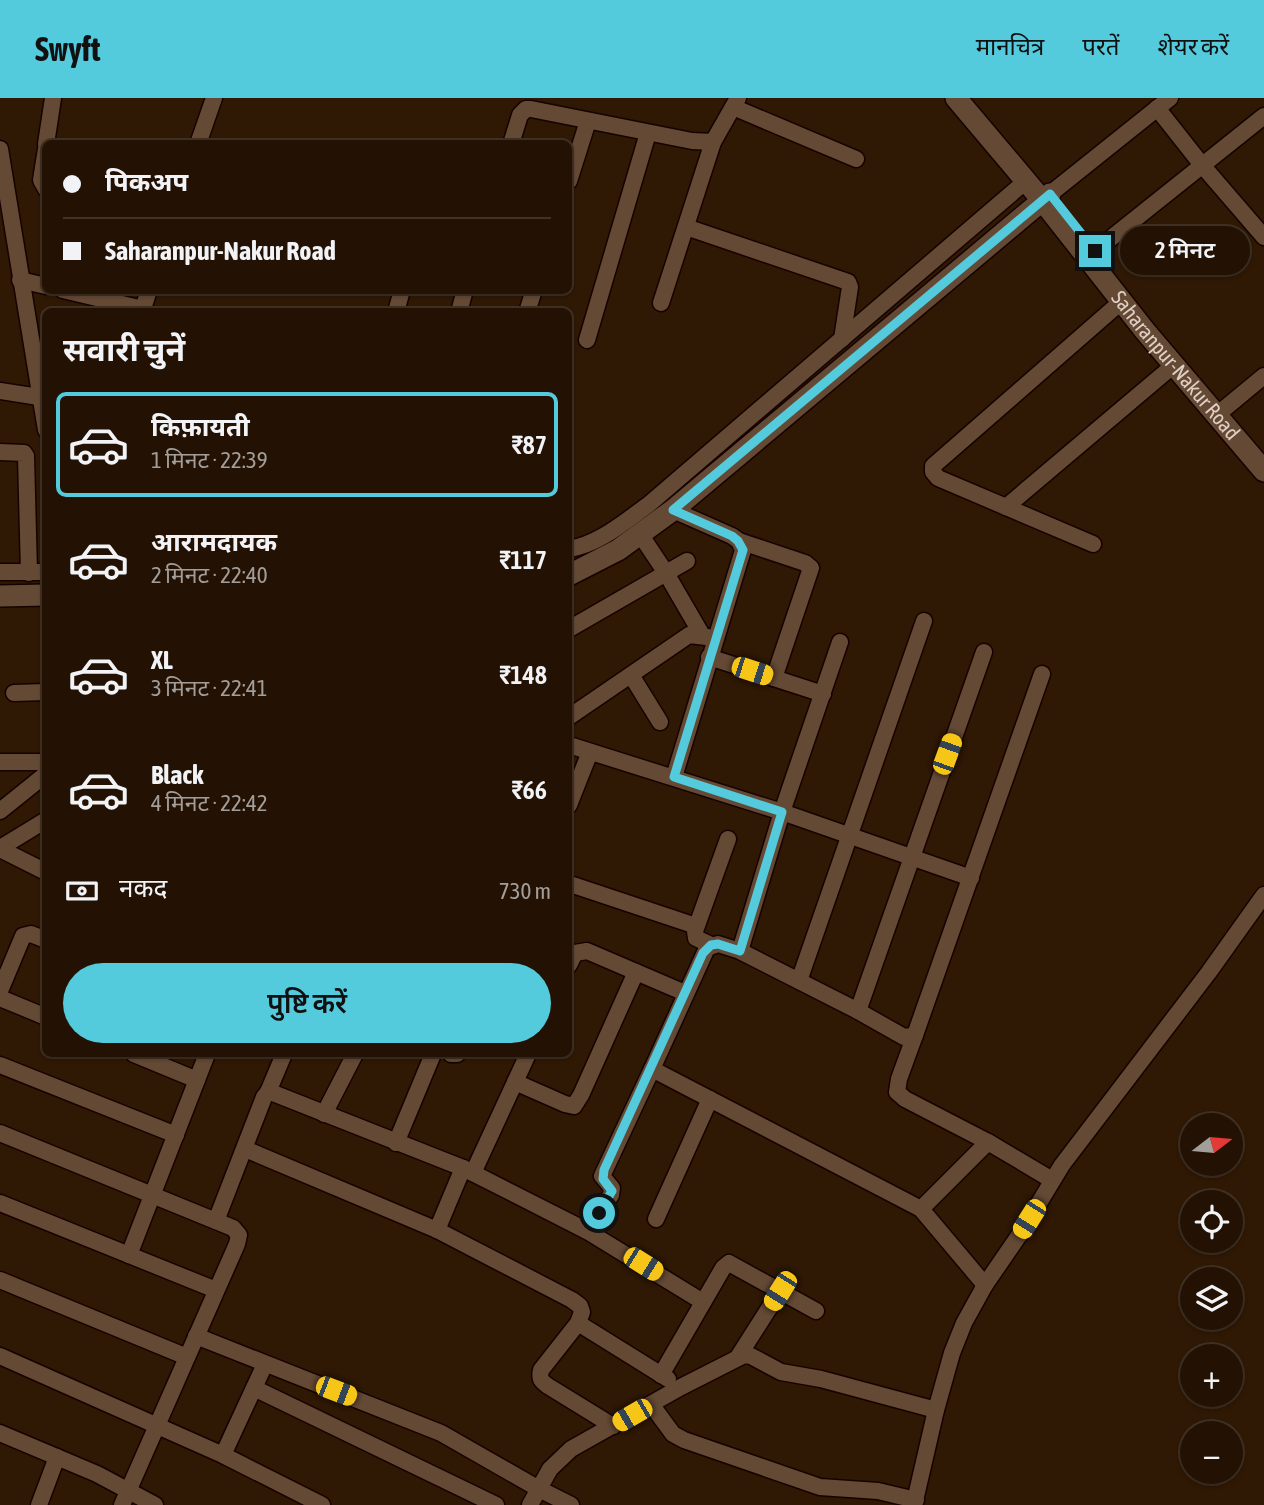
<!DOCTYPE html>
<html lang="hi">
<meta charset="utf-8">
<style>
:root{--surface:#231203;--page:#2b1b0d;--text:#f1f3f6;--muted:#a39e9a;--line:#403225;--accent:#54cadd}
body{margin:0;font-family:"Asap Condensed","Noto Sans Devanagari",sans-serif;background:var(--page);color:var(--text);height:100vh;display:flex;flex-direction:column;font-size:26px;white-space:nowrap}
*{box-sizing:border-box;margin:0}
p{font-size:23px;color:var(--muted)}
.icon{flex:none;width:38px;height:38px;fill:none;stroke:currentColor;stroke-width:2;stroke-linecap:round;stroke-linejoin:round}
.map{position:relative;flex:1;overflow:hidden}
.side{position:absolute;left:42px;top:210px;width:530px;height:749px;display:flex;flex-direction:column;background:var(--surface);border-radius:10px;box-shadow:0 2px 5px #0004,0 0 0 2px var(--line)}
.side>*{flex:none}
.guide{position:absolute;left:42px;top:42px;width:530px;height:154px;border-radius:10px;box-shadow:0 2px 5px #0004,0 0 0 2px var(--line);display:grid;align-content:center;height:154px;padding:0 21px;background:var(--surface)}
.needle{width:46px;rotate:74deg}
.tools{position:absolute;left:1180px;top:1015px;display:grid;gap:14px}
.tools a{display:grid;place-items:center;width:63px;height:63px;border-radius:50%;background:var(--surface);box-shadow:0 2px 5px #0004,0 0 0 2px var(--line);font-size:35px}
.end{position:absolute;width:32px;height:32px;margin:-16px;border:9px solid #54cadd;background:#111;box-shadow:0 0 0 4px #111}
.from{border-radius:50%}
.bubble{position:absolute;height:49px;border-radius:24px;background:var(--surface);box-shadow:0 2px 5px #0004,0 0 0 2px var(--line);font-size:23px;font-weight:600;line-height:49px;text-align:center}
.car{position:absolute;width:21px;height:42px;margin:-21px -10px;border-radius:9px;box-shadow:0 0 5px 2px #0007;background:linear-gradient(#f5c518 24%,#345 0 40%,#f5c518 0 76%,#345 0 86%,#f5c518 0)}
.guide b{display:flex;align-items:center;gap:24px;height:66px;font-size:26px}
.guide b+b{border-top:2px solid var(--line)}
.guide i{width:18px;height:18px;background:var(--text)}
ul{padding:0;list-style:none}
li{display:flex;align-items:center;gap:21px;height:105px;margin:0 14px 10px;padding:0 7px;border:4px solid transparent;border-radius:10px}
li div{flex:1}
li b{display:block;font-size:26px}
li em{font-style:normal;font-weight:600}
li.on{border-color:var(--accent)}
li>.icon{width:63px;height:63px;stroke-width:1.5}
h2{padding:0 21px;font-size:32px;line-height:84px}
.pay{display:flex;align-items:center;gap:18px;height:77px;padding:0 21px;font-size:26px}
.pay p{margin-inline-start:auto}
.action{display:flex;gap:14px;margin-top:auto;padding:14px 21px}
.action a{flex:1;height:80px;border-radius:42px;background:var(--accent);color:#111;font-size:28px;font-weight:600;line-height:80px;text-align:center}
header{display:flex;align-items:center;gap:42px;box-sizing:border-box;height:98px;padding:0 35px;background:var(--accent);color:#111}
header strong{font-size:33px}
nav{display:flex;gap:38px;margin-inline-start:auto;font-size:24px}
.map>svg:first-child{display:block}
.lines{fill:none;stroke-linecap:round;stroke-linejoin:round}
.street-casing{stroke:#160300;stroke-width:19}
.secondary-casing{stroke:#160300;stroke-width:24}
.street{stroke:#644934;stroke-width:16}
.secondary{stroke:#644934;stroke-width:21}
.route{stroke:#54cadd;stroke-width:9}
.labels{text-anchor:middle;stroke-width:7;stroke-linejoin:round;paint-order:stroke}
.street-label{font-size:21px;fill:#e0cfc4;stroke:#250e00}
</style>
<header>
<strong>Swyft</strong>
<nav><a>मानचित्र</a><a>परतें</a><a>शेयर करें</a></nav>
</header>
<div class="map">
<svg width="1264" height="1407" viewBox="0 0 1264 1407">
<rect width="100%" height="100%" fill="#2f1804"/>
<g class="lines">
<defs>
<g id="street">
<path d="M733 9 856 61"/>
<path d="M1157 10 1202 67 1264 139"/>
<path d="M46 46 53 0"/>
<path d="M198 46 214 0"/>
<path d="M511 46 520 17 526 11H531L692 43 713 44 738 0"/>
<path d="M0 51 46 332"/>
<path d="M46 51 41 82 46 91"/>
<path d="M569 83 588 23"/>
<path d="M1050 96 1170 0"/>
<path d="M686 129 848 184 850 189 842 241"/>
<path d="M1095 153 1264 18"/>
<path d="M20 182 46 188"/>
<path d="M63 192 143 211"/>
<path d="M661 205 713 44"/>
<path d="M142 214 149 192"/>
<path d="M396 214 402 192"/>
<path d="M459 214 465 192"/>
<path d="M527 214 534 192"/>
<path d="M587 242 648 35"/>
<path d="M0 293 39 299"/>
<path d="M1224 311 1264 278"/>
<path d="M0 354 24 355 26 358 29 475"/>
<path d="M1006 409 1174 267"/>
<path d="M673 412 732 438 739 443 743 452 674 679"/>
<path d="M640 436 666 475 702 537"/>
<path d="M739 443 805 465 811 470 774 580"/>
<path d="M1093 446 938 380 933 374V368L1122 203"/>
<path d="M569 451C599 446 623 425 648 407L1026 83"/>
<path d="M0 474H46"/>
<path d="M569 531 687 463"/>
<path d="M840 544 782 714 971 780"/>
<path d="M709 559 823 596"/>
<path d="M631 577 660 624"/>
<path d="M14 595 46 594"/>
<path d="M569 619 689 537 715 540"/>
<path d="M569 647 782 714 740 853 718 846 707 850 652 971 921 1111 985 1187"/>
<path d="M0 664H46"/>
<path d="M569 707 590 654"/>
<path d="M0 713 46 676"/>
<path d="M0 750 46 722"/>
<path d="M0 751 46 774"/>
<path d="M573 787 696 828"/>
<path d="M711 847 696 840 695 833 728 741"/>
<path d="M740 853 858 913 904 939 915 937 1042 576"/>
<path d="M569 867 575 855 587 853 685 895"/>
<path d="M799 883 924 523"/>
<path d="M0 893 23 838 31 836 46 842"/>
<path d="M0 900 46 919"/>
<path d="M858 913 984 554"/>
<path d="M915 937 899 981 897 994 905 1001 988 1044"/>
<path d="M134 956 197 982"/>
<path d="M451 956H457"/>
<path d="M0 967 176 1037"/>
<path d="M515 984 565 1006 574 1008 581 997 636 874"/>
<path d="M268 994 284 956"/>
<path d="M324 1016 355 956"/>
<path d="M0 1035 233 1130 239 1137 237 1146 122 1407"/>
<path d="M396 1045 433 956"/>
<path d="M245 1051 437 1132 572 1202 580 1208 582 1214 578 1225 541 1272C539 1281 541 1283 548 1288L613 1328"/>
<path d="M473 1075 528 956"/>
<path d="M0 1105 216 1192"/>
<path d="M921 1111 988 1044 1052 1082"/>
<path d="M656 1121 710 1001"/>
<path d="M216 1123 264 999 268 994 273 995 463 1070 587 1133 703 1204"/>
<path d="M437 1132 463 1070"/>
<path d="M587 1133 611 1097 612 1090 602 1078 652 971"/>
<path d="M129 1157 207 956"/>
<path d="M0 1182 187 1259"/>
<path d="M578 1225 668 1281"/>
<path d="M196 1238 441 1335 539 1391 571 1407"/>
<path d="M0 1258 223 1357 322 1407"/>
<path d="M738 1259 780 1193"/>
<path d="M661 1277 723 1170 729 1165 816 1213"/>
<path d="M254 1290 496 1407"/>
<path d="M651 1306 673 1336 684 1342 820 1389 878 1393 916 1402"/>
<path d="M0 1335 97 1376 155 1407"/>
<path d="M223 1357 265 1266"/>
<path d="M39 1407 57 1359"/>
<path d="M530 1407 550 1371 571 1351 681 1289 744 1257 751 1258 781 1274 821 1281 936 1312"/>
<path d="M914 1407 936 1312 952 1255 964 1225 985 1187 1022 1133 1062 1067 1209 874 1264 797"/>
</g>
<g id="secondary">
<path id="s1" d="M956 0 1042 102 1145 233 1264 373"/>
<path d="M569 477 618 452 673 412 1050 96"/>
<path d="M0 498 46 497"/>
</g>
</defs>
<use href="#street" class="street-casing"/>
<use href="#secondary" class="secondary-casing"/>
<use href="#street" class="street"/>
<use href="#secondary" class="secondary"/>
</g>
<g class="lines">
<path class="route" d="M599 1115 612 1093 603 1081 604 1072 703 855 711 847 718 846 740 853 782 714 674 679 743 452 738 443 732 438 673 412 1050 96 1095 153"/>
</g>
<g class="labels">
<g class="street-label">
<text dy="7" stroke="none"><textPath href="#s1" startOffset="346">Saharanpur-Nakur Road</textPath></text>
</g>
</g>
</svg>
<div class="tools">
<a><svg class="needle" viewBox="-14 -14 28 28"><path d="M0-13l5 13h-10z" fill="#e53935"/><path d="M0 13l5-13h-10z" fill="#a39e9a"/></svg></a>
<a><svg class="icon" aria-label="locate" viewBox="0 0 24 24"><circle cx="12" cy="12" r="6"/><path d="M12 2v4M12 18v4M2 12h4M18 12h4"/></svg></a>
<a><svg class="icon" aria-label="layers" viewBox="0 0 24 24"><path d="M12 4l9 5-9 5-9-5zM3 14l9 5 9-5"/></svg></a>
<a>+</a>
<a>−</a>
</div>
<i class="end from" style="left:599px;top:1115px"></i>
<i class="end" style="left:1095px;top:153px"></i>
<div class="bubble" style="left:1120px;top:128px;width:130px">2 मिनट</div>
<i class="car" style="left:752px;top:573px;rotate:108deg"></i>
<i class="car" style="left:947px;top:656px;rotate:20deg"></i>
<i class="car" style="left:1029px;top:1121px;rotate:212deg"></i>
<i class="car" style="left:643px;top:1166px;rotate:122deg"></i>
<i class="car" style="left:780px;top:1193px;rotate:212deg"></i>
<i class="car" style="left:336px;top:1293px;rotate:111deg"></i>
<i class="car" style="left:632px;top:1317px;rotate:240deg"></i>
<div class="guide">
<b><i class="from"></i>पिकअप</b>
<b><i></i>Saharanpur-Nakur Road</b>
</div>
<section class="side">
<h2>सवारी चुनें</h2>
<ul>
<li class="on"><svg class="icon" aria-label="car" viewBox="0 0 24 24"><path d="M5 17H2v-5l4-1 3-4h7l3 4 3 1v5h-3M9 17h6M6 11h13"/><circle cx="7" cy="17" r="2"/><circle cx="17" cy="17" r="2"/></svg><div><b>किफ़ायती</b><p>1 मिनट · 22:39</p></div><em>₹87</em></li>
<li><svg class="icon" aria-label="car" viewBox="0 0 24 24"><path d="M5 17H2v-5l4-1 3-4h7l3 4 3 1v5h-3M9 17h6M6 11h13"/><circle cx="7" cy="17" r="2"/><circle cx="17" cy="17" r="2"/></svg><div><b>आरामदायक</b><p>2 मिनट · 22:40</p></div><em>₹117</em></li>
<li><svg class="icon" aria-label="car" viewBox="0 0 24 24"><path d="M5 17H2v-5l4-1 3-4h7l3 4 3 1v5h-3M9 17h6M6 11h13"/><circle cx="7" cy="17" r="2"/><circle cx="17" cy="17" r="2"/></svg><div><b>XL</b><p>3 मिनट · 22:41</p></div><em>₹148</em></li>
<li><svg class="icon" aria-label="car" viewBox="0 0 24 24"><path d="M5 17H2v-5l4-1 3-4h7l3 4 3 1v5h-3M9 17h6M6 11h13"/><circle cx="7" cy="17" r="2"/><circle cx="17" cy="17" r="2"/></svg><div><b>Black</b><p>4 मिनट · 22:42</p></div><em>₹66</em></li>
</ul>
<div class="pay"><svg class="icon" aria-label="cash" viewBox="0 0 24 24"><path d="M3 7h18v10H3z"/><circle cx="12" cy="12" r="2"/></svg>नकद<p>730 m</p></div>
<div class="action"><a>पुष्टि करें</a></div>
</section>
</div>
